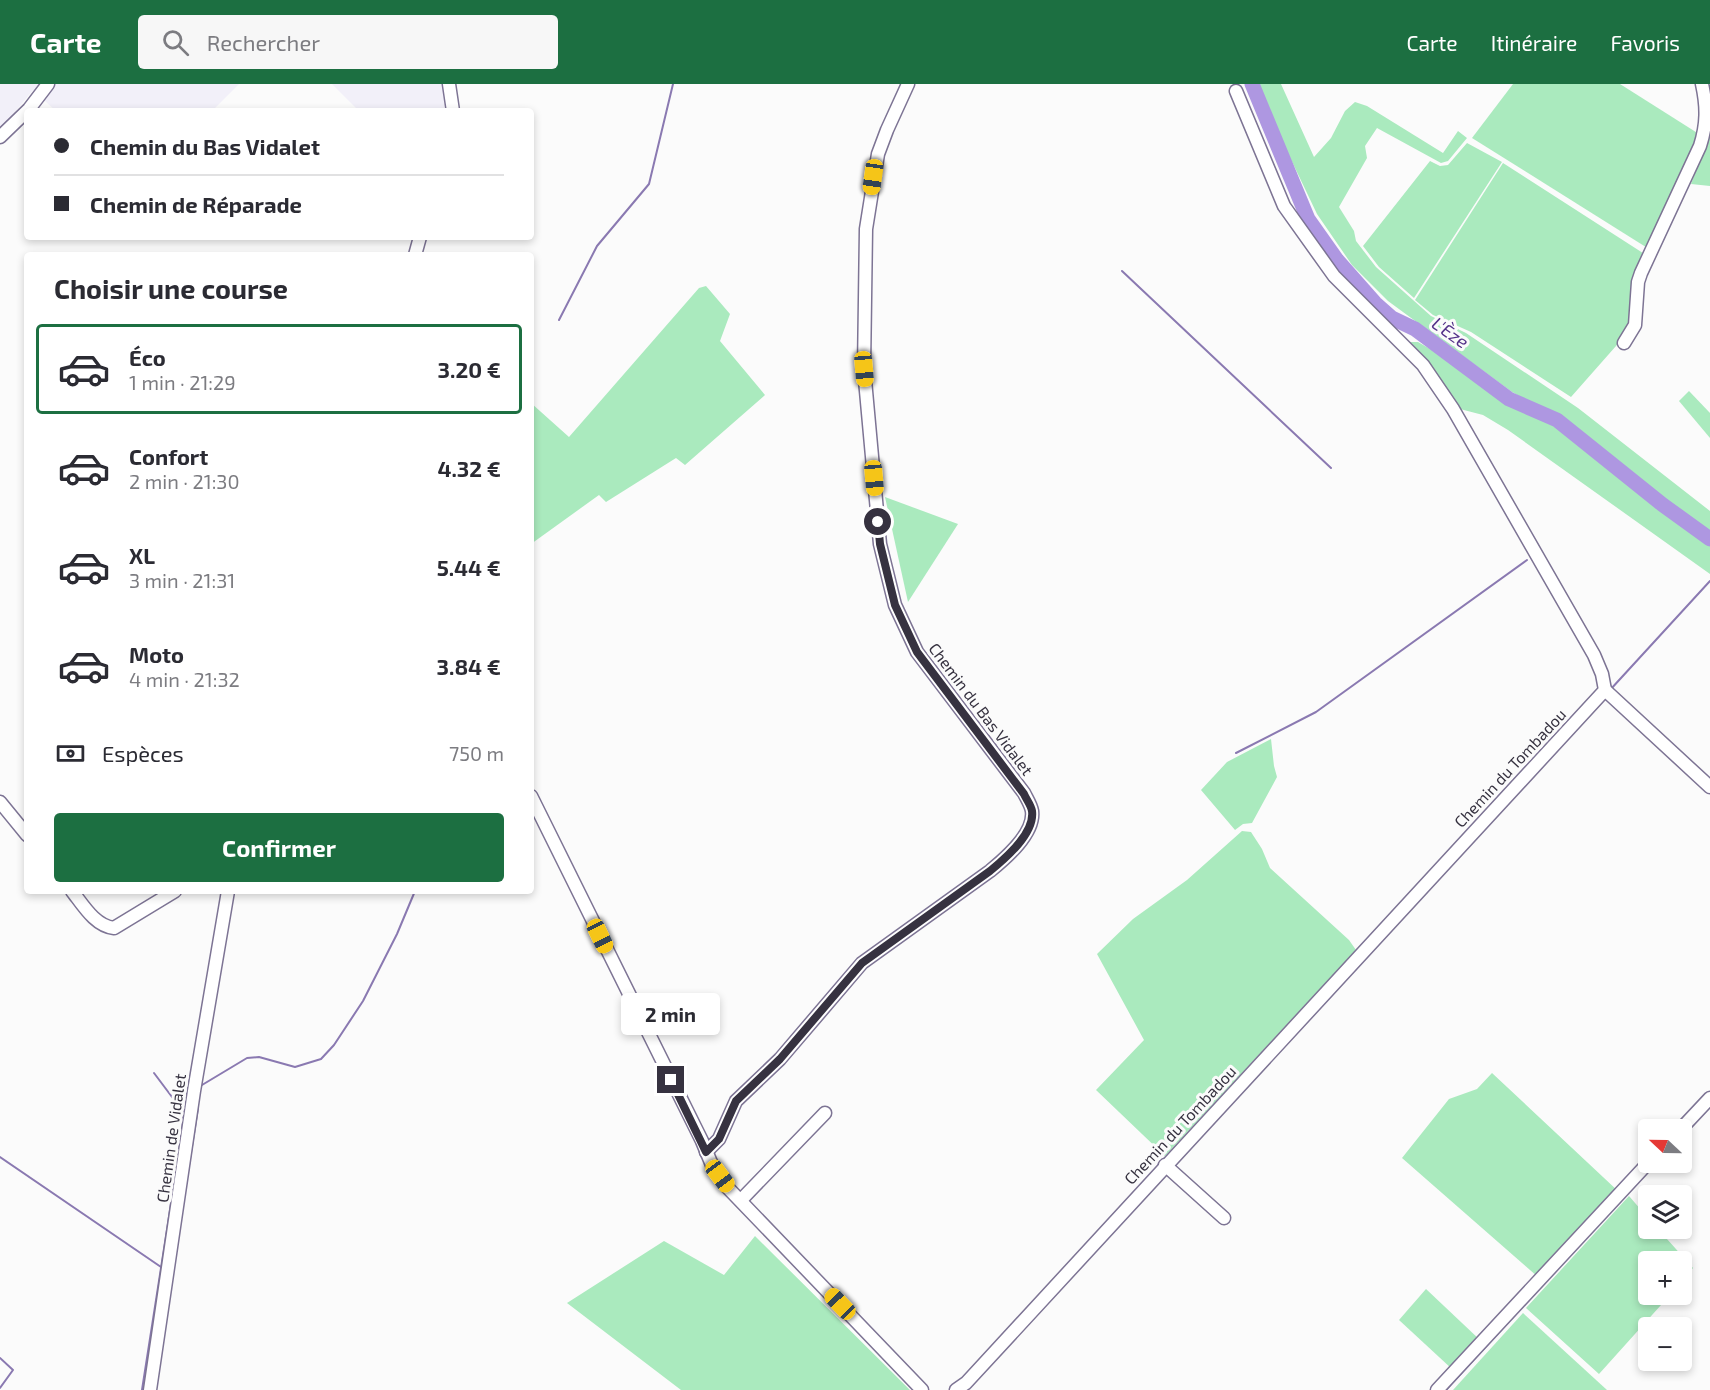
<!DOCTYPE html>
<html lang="fr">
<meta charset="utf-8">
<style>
:root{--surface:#fff;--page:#f7f7f7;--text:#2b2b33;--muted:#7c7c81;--line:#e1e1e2;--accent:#1c6f41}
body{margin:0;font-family:"Exo 2",sans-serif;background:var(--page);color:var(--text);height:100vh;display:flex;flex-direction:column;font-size:22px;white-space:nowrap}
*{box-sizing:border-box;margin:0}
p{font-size:20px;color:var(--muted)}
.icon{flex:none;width:33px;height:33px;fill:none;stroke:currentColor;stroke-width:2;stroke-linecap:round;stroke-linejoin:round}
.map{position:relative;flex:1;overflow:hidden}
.drawer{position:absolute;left:24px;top:168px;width:510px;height:642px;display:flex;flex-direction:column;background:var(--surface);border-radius:6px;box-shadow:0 3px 9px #0003}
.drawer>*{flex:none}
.hud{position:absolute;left:24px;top:24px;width:510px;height:132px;border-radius:6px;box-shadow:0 3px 9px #0003;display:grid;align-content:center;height:132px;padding:0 30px;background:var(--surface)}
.needle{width:39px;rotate:292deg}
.tools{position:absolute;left:1638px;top:1035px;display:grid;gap:12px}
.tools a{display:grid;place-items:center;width:54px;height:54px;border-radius:6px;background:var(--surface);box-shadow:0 3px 9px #0003;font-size:30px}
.end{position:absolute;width:27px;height:27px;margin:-14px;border:8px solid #363240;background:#fff;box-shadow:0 0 0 3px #fff}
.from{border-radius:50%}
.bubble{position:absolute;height:42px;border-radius:6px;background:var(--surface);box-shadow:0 3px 9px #0003;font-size:20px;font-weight:700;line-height:42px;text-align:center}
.car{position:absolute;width:18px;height:36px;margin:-18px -9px;border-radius:8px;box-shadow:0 0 4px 2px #0007;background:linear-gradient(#f5c518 24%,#345 0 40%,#f5c518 0 76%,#345 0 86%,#f5c518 0)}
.hud b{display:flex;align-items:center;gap:21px;height:57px;font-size:22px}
.hud b+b{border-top:2px solid var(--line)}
.hud i{width:15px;height:15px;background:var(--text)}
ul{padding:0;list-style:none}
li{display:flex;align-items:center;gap:18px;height:90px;margin:0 12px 9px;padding:0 18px;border:3px solid transparent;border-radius:6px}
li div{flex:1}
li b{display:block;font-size:22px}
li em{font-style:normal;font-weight:700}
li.current{border-color:var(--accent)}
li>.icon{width:54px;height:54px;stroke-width:1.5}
h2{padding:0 30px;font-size:27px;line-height:72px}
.pay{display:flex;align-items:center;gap:15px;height:66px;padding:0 30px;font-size:22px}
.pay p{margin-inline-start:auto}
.primary-button{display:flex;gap:12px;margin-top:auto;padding:12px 30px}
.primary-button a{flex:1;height:69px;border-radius:6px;background:var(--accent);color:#fff;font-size:24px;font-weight:700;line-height:69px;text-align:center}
header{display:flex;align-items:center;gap:36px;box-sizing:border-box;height:84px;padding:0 30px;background:var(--accent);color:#fff}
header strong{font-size:28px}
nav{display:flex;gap:33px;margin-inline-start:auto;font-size:21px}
.search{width:420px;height:54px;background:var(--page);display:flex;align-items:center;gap:15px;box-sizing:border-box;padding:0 21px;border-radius:6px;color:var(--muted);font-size:22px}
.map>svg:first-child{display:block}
.built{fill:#f2f0f9}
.green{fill:#aaeabe}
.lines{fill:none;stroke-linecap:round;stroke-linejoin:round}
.stream{stroke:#8a79b1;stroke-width:2}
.river{stroke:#ae97e1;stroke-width:15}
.minor-casing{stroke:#7d7494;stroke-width:15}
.minor{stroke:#fff;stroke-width:12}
.route{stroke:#363240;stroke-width:8}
.labels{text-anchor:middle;stroke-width:6;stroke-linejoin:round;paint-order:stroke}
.street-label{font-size:16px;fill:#363240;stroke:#fbfbfb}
.water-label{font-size:18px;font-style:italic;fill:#543289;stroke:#fbfbfb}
</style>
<header>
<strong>Carte</strong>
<div class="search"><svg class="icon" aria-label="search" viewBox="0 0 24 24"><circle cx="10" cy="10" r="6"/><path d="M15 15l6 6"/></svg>Rechercher</div>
<nav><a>Carte</a><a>Itinéraire</a><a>Favoris</a></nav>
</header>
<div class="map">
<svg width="1710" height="1306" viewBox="0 0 1710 1306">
<rect width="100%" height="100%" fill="#fbfbfb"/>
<g class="built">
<path d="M0 0H239L212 27H56L33 6 0 46Z"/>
<path d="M332 0H443L447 27H359Z"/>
</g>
<g class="green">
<path d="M1255 0H1281L1314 73 1331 54 1345 27 1355 18 1367 22 1443 69 1458 47 1467 54 1448 77 1441 79 1377 44 1365 62 1367 74 1339 123 1354 147 1356 157 1376 183 1431 232 1466 249 1578 324 1710 427V447L1581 354 1556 333 1512 308 1388 217 1352 181 1317 130Z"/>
<path d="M1513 0H1620L1699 50 1649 165 1472 54Z"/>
<path d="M1710 48V102L1691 100Z"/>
<path d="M1467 59 1502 78 1414 214 1379 183 1363 162 1430 77 1440 82 1448 81Z"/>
<path d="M1503 79 1646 171 1631 245 1571 313 1471 248 1433 231 1415 216Z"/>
<path d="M706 202 730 230 720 257 765 311 685 381 676 374 606 418 599 411 531 460V319L569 353 699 204Z"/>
<path d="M1410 258H1418L1437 269 1520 326 1544 333 1557 339 1610 384 1710 460V490L1508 346 1483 331 1460 325 1439 294 1409 262Z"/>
<path d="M1689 307 1710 329V354L1679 317Z"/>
<path d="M885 413 958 440 908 518Z"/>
<path d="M1271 655 1274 682 1277 693 1252 739 1243 740 1235 746 1201 706 1227 678Z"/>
<path d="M1242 747 1251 748 1262 765 1270 784 1349 856 1356 866 1165 1072 1096 1006 1144 956 1097 870 1133 835 1187 796Z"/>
<path d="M1492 989 1619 1108 1538 1193 1402 1074 1449 1015 1477 1005Z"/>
<path d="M1629 1112 1648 1134V1144L1658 1145 1693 1184 1682 1197V1178H1648V1210L1670 1211 1599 1290 1526 1224Z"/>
<path d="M755 1152 910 1306H681L567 1219 664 1157 724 1191Z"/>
<path d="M1426 1205 1480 1256 1452 1285 1399 1236Z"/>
<path d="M1523 1229 1607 1306H1453Z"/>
</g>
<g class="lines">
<g class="stream">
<path d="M1122 187 1331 384"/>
<path d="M559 236 597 162 649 100 673 0"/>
<path d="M1610 606 1710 497"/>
<path d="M1236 669 1316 628 1527 476"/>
<path d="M154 989 184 1029 182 1048"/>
<path d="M202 1001 247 974 259 973 295 983 321 975 334 961 363 917 397 850 415 807"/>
<path d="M0 1073 161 1183"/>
<path d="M184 1113 198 1024"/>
<path d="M0 1274 13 1286 0 1304"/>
<path d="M142 1306 173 1107"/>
<path d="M1446 1306 1535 1209"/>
</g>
<path class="river" d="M1252 0 1308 135 1337 176 1375 219 1392 234 1415 245 1509 315 1557 336 1663 421 1710 455"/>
<defs>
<g id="minor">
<path d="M449 0 453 27"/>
<path d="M0 53 29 25 48 0"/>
<path d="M415 171 420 153"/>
<path d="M1624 259 1635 241 1638 198 1641 189 1700 62C1707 40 1707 23 1702 0"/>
<path d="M1605 606 1710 703"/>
<path d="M531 712 702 1057 712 1081 727 1103 922 1306"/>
<path d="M0 718 27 751"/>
<path d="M72 807C83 821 95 842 114 844L175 807"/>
<path d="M1680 1046 1710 1014"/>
<path d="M706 1068 719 1055 736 1017 780 975 862 879 990 787C1006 774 1035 749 1032 727 1031 721 1027 715 1024 709L917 568 895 521 880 460 864 285 866 145 878 70 887 46 908 0"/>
<path d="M1165 1081 1224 1134"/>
<path d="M741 1116 825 1029"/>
<path d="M150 1306 194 1007 228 807"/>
<path d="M956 1306 966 1299 1605 606 1602 590 1594 571 1453 325 1423 281 1334 192 1284 122 1236 7"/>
<path d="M1437 1306 1649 1078"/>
</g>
</defs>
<use href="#minor" class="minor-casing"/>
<use href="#minor" class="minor"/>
</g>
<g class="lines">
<path class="route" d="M671 996 706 1068 719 1055 736 1017 780 975 862 879 990 787C1006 774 1035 749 1032 727 1031 721 1026 715 1024 710L917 568 895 521 880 460 878 438"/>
</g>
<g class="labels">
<g class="street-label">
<text transform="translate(981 625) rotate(53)" y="6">Chemin du Bas Vidalet</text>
<text transform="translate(1510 684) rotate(-47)" y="6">Chemin du Tombadou</text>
<text transform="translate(1180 1041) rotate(-47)" y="6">Chemin du Tombadou</text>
<text transform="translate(171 1054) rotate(-82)" y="6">Chemin de Vidalet</text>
</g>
<g class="water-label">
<text transform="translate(1450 249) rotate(35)" y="6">L'Èze</text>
</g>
</g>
</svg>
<div class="tools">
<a><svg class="needle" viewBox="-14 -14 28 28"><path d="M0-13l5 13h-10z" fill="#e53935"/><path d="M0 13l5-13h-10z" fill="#7c7c81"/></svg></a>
<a><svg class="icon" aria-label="layers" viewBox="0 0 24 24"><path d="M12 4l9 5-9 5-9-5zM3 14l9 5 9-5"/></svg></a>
<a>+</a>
<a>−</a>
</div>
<i class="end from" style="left:878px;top:438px"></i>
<i class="end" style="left:671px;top:996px"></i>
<div class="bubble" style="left:621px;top:909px;width:99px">2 min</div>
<i class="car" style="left:873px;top:93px;rotate:188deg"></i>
<i class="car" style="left:864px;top:285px;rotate:175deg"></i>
<i class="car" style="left:874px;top:394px;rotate:175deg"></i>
<i class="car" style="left:600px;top:852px;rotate:154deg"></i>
<i class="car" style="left:720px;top:1092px;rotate:143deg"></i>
<i class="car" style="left:840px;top:1220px;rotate:316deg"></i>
<div class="hud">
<b><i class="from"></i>Chemin du Bas Vidalet</b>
<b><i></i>Chemin de Réparade</b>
</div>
<section class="drawer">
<h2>Choisir une course</h2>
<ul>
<li class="current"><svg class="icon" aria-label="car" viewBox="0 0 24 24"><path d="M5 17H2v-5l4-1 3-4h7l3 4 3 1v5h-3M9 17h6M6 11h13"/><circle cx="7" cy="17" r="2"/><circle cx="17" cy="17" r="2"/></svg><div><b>Éco</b><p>1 min · 21:29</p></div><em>3.20 €</em></li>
<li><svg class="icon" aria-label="car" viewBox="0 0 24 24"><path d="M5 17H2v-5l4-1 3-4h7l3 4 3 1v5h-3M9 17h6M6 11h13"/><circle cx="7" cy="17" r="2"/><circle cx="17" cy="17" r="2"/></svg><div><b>Confort</b><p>2 min · 21:30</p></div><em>4.32 €</em></li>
<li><svg class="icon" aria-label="car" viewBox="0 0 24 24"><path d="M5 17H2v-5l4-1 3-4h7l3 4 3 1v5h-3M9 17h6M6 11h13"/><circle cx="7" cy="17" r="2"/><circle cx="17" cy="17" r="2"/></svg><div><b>XL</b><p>3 min · 21:31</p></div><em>5.44 €</em></li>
<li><svg class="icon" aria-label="car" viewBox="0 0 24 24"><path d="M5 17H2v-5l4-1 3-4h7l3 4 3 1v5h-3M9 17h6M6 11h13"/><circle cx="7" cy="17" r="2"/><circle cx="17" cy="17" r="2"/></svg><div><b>Moto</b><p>4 min · 21:32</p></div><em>3.84 €</em></li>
</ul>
<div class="pay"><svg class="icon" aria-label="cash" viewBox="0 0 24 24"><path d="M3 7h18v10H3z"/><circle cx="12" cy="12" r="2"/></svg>Espèces<p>750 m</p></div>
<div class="primary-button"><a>Confirmer</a></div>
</section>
</div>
